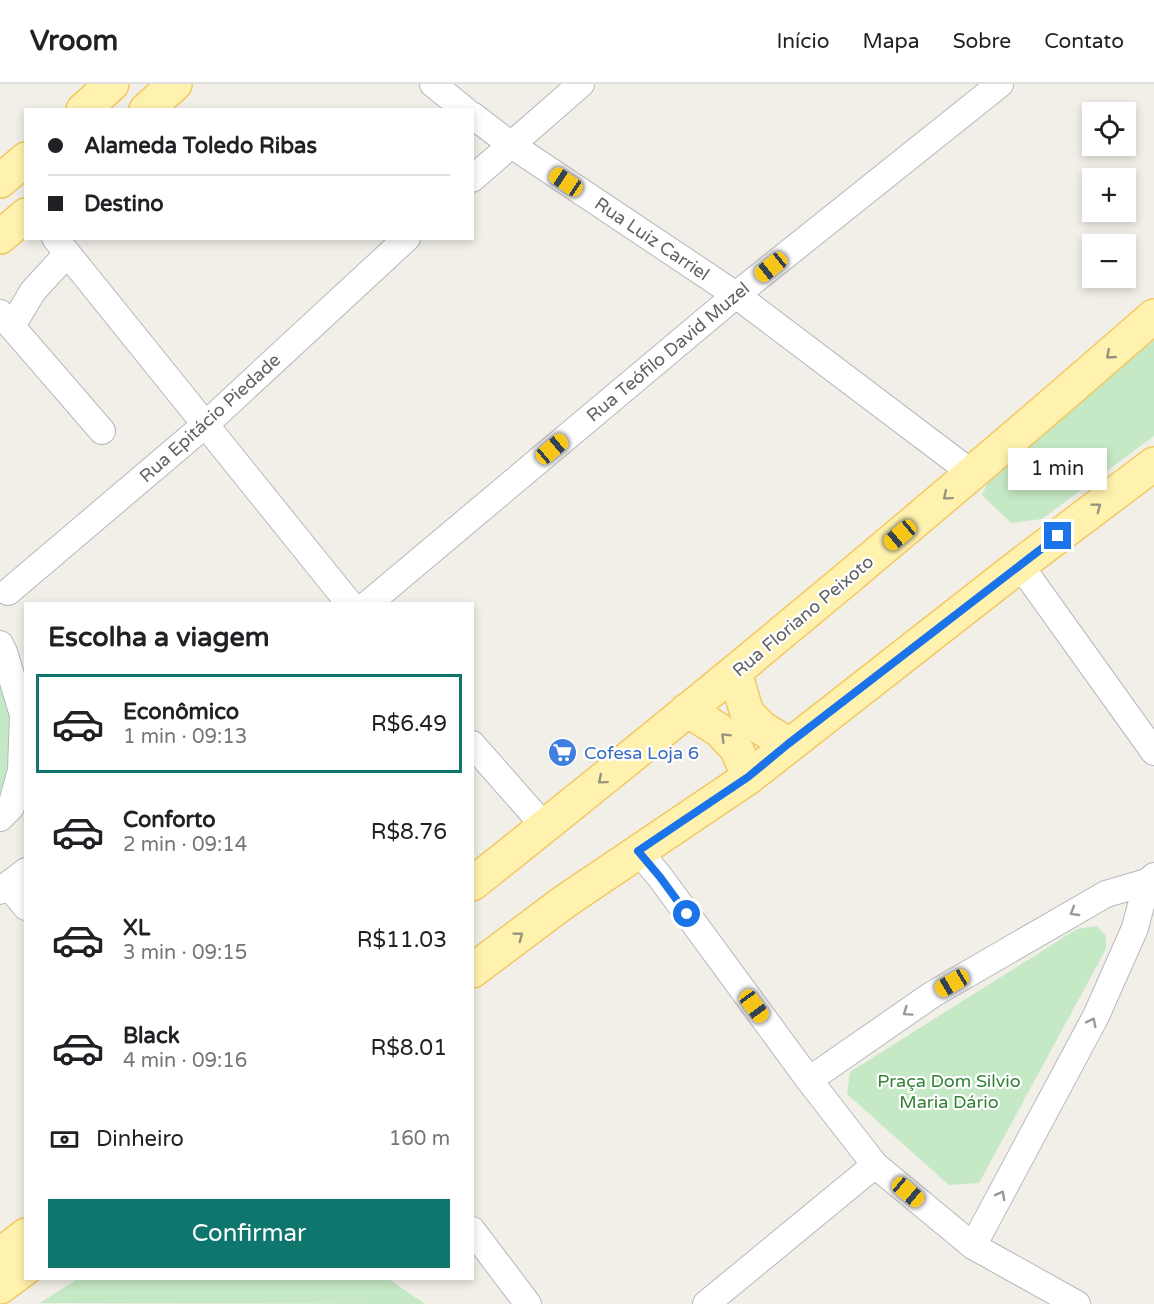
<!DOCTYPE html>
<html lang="pt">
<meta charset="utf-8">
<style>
:root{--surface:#fff;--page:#f2f2f2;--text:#202124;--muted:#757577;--line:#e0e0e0;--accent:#0f766e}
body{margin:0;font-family:"Varela Round",sans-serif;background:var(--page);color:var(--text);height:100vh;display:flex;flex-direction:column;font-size:22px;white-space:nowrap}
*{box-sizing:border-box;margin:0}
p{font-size:20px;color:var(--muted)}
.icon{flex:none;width:33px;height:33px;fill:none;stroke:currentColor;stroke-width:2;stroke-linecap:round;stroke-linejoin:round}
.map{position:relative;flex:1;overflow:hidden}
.sheet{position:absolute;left:24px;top:518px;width:450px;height:678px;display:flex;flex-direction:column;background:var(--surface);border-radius:0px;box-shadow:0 3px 9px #0003}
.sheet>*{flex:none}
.top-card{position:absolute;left:24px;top:24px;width:450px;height:132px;border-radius:0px;box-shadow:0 3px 9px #0003;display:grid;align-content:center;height:132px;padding:0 24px;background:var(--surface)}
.controls{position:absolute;left:1082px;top:18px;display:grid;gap:12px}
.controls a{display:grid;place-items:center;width:54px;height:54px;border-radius:0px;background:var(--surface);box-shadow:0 3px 9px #0003;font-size:30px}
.end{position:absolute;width:27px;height:27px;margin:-14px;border:8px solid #1a73e8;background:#fff;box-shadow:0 0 0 3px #fff}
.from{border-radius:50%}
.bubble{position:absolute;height:42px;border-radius:0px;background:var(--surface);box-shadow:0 3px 9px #0003;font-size:20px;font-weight:600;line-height:42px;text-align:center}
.car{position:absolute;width:18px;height:36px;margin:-18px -9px;border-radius:8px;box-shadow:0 0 4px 2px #0007;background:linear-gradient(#f5c518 24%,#345 0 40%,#f5c518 0 76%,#345 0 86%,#f5c518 0)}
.top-card b{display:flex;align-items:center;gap:21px;height:57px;font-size:22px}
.top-card b+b{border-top:2px solid var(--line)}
.top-card i{width:15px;height:15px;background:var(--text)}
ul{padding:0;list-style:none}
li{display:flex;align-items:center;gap:18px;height:99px;margin:0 12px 9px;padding:0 12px;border:3px solid transparent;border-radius:0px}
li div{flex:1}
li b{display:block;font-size:22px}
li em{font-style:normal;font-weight:600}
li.current{border-color:var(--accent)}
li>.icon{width:54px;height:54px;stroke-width:1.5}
h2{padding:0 24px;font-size:27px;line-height:72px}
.pay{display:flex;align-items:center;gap:15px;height:66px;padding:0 24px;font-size:22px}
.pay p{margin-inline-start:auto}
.button{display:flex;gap:12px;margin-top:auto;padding:12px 24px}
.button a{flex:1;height:69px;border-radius:0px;background:var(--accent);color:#fff;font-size:24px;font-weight:600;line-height:69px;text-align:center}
header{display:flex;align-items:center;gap:36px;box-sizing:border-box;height:84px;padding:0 30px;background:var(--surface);border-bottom:2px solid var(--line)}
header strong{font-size:28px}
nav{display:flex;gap:33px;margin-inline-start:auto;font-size:21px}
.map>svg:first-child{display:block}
.green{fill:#c5e8c5}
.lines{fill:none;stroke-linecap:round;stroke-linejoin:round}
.minor-casing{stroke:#b5b8bc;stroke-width:28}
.major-casing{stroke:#f2c960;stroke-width:36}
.minor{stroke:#fff;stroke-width:26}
.major{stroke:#fff2af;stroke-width:33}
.oneway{stroke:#979581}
.oneway2{stroke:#979a9d}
.route{stroke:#1a73e8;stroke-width:8}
.labels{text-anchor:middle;stroke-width:4.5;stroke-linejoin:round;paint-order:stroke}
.street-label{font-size:18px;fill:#5f6368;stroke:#fff}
.shop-label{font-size:18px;fill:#366cbe;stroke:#fff;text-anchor:start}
.park-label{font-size:18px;fill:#348238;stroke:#fff}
</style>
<header>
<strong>Vroom</strong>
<nav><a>Início</a><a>Mapa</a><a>Sobre</a><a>Contato</a></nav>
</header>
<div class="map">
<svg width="1154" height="1220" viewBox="0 0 1154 1220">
<rect width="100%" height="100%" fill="#f1efe8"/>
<g class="green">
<path d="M1154 256V352L1042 435 1011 439 982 411 990 394Z"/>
<path d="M0 565 21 631 0 731Z"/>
<path d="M1097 842 1106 852V865L979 1099 949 1101 847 1010 850 988 1077 845Z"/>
<path d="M79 1194H387L425 1220 40 1219Z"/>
</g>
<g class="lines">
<defs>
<g id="minor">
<path d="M433 0 465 26"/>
<path d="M472 31 510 60 736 211 973 390"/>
<path d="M472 95 581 0"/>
<path d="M55 154 349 519"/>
<path d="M0 229 102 347"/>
<path d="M12 242 33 207 67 170"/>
<path d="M1020 481 1154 668"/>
<path d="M8 508 206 340 407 154"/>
<path d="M369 519 736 211 1000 0"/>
<path d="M0 560 4 568 23 631 21 686 11 723 0 734"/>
<path d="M472 660 545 743"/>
<path d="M638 767 660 793 809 996 875 1081 973 1162 1077 1220"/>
<path d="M8 801 26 823"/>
<path d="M0 807 26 787"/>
<path d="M809 996 933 910 1106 810 1147 798 1154 792"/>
<path d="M472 1146 528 1220"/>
<path d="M973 1162 1096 932 1135 844 1147 798"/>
<path d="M706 1220 875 1081"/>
</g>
<g id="major">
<path d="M83 26 112 0"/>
<path d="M146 26 175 0"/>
<path d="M0 97 26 75"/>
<path d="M0 153 26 131"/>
<path d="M735 589 747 629 763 645 788 660"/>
<path d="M687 626 719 646 736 664 749 693"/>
<path d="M472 800C704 616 931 427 1154 232"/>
<path d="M472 887 564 818 749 693 1020 481 1154 380"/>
<path d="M0 1171 26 1151"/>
<path d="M0 1203 26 1184"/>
</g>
</defs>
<use href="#minor" class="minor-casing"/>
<use href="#major" class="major-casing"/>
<use href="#minor" class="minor"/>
<use href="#major" class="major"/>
</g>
<defs><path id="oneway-chevron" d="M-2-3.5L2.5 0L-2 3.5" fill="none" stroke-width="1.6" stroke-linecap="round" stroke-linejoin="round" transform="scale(1.5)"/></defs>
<g class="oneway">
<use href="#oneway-chevron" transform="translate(1110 271) rotate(139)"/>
<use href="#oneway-chevron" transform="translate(947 412) rotate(140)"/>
<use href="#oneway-chevron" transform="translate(1097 423) rotate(-37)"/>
<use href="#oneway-chevron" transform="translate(725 653) rotate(-135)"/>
<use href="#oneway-chevron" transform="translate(602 696) rotate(140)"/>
<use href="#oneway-chevron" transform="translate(519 852) rotate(-37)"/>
</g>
<g class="oneway2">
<use href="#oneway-chevron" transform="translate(1074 828) rotate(150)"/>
<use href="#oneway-chevron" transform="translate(907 928) rotate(145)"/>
<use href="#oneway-chevron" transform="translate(1092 938) rotate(-63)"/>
<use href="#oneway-chevron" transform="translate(1001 1111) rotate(-62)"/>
</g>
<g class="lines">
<path class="route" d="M687 830 660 793 638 767 748 693 788 660 1058 452"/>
</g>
<defs>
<symbol id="supermarket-disc" viewBox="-11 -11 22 22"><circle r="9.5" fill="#3f7fe0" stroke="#fff"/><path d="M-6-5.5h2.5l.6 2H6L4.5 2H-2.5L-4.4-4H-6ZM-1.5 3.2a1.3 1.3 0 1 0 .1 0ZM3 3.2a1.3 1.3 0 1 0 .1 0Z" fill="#fff"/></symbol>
</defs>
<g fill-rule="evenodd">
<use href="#supermarket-disc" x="546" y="652" width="33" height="33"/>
</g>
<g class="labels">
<g class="street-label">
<text transform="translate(652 155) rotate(34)" y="6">Rua Luiz Carriel</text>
<text transform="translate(668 268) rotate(-40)" y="6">Rua Teófilo David Muzel</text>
<text transform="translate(210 334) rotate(-42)" y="6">Rua Epitácio Piedade</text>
<text transform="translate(803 532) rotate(-40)" y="6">Rua Floriano Peixoto</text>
</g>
<g class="shop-label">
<text x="584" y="675">Cofesa Loja 6</text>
</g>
<g class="park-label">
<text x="949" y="1003">Praça Dom Silvio<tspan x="949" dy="21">Maria Dário</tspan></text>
</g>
</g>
</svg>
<div class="controls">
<a><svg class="icon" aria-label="locate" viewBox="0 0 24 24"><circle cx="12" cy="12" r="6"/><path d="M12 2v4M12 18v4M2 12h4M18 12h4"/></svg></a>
<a>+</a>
<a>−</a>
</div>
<i class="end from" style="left:687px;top:830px"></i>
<i class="end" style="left:1058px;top:452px"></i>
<div class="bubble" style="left:1008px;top:364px;width:99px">1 min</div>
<i class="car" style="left:566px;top:98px;rotate:304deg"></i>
<i class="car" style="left:771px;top:183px;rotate:231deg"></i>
<i class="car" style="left:552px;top:365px;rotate:50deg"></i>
<i class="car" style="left:900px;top:451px;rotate:230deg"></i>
<i class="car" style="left:952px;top:899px;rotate:240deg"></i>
<i class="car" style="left:754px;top:922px;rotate:144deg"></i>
<i class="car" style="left:908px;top:1108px;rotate:130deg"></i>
<div class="top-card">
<b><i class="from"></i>Alameda Toledo Ribas</b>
<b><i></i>Destino</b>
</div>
<section class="sheet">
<h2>Escolha a viagem</h2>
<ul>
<li class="current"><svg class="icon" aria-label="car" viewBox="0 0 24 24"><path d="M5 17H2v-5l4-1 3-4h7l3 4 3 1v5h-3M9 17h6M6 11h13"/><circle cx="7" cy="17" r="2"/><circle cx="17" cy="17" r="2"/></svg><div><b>Econômico</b><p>1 min · 09:13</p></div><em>R$6.49</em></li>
<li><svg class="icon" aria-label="car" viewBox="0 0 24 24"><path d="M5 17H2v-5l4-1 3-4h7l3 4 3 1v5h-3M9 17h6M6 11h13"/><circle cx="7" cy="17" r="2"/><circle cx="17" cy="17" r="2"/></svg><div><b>Conforto</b><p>2 min · 09:14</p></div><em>R$8.76</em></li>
<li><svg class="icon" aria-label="car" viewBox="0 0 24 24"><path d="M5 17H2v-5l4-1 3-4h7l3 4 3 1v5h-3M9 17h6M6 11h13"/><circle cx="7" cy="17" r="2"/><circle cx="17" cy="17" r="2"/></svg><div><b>XL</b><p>3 min · 09:15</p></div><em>R$11.03</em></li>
<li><svg class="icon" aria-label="car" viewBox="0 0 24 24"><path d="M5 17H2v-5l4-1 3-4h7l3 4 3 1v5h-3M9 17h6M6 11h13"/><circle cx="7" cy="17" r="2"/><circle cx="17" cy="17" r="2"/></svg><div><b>Black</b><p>4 min · 09:16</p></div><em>R$8.01</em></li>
</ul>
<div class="pay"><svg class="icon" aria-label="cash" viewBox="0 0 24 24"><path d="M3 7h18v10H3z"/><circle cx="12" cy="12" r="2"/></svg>Dinheiro<p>160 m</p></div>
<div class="button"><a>Confirmar</a></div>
</section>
</div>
